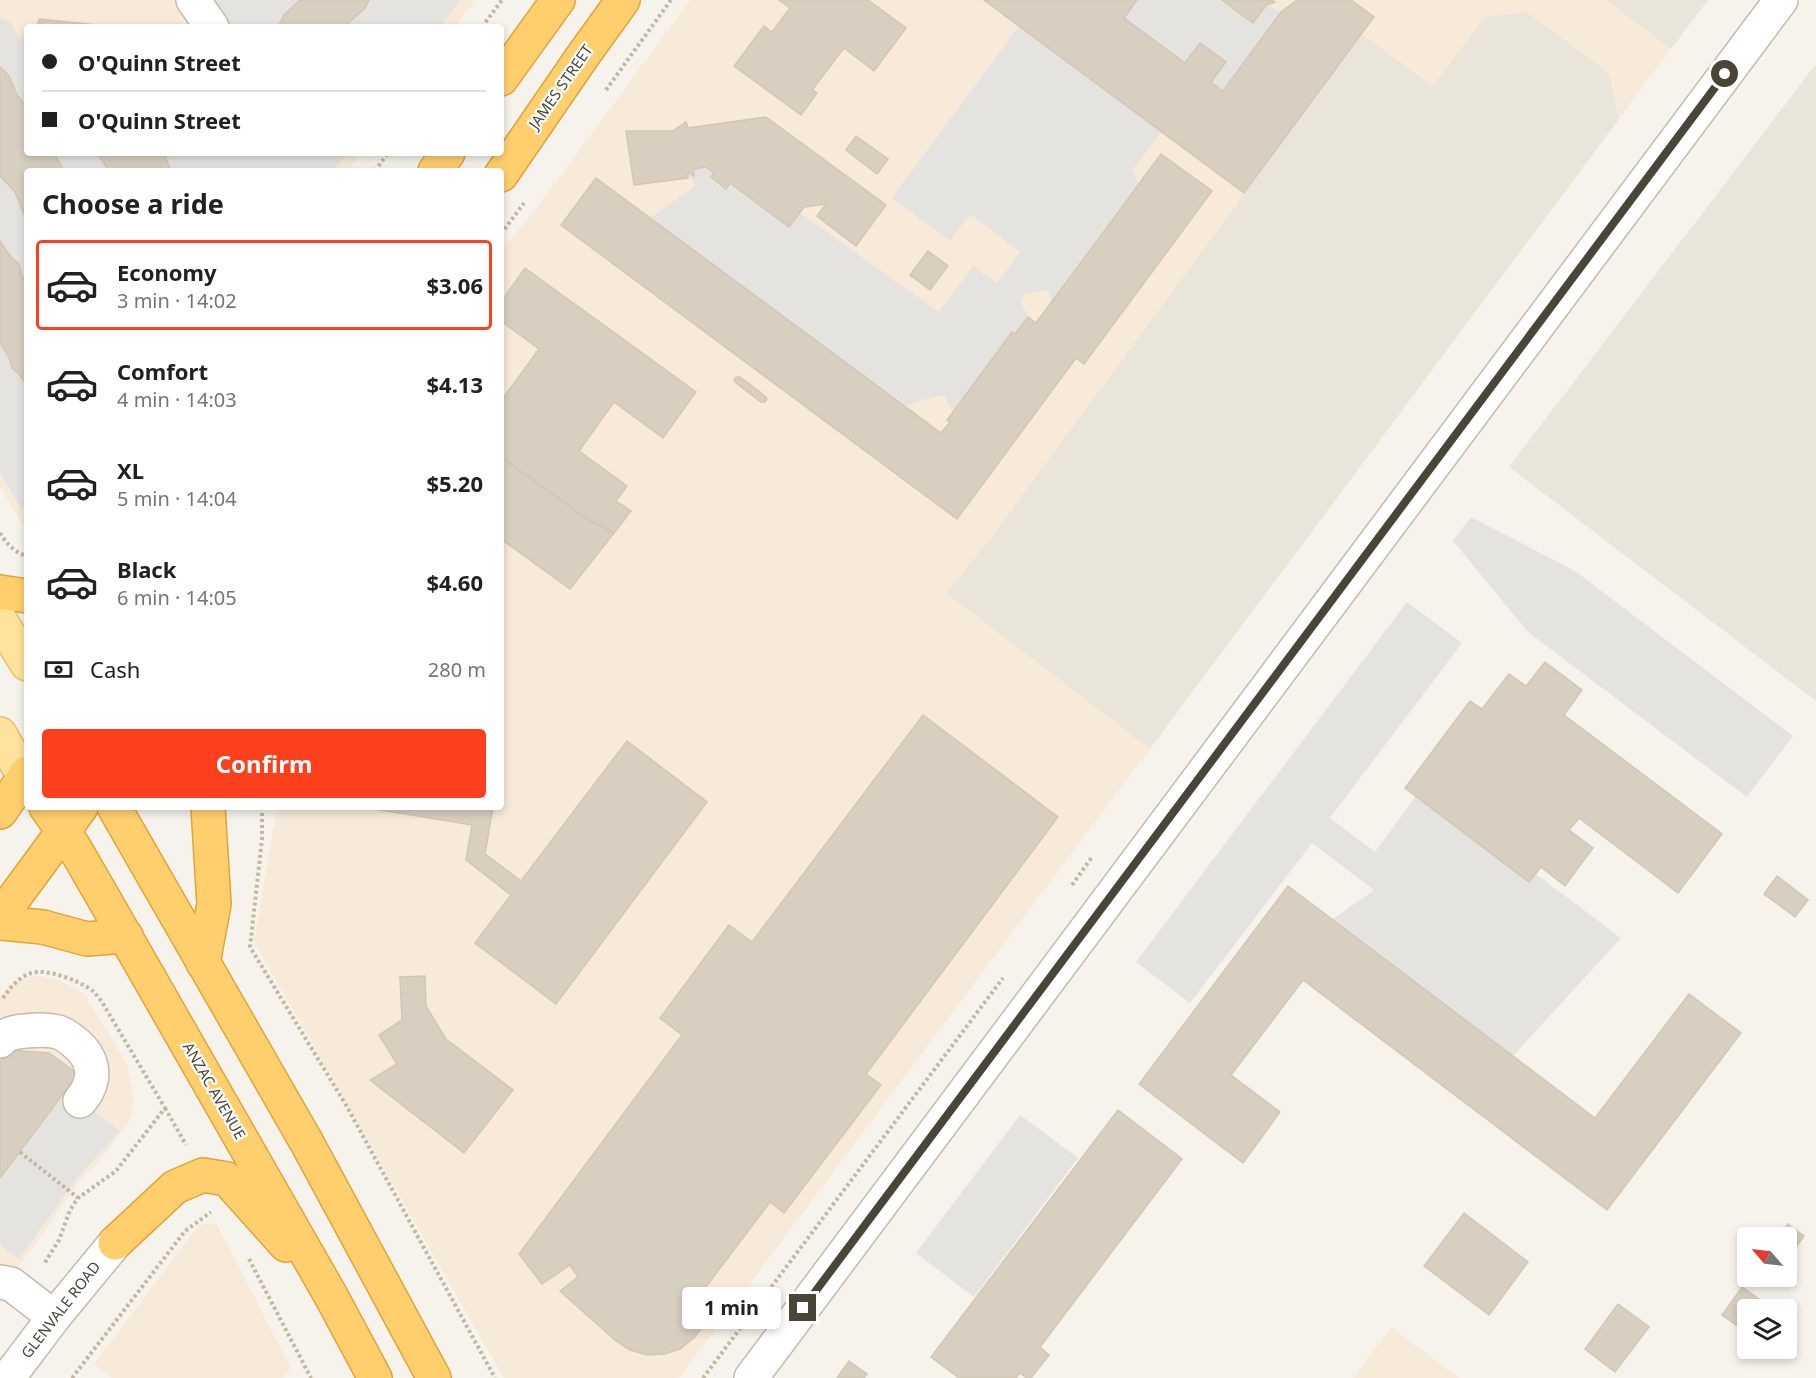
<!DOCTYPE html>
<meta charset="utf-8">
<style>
:root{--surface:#fff;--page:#f6f6f6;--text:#202124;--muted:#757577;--line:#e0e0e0;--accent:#fc3f1d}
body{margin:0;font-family:"Noto Sans",sans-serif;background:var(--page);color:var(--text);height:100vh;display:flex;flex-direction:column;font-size:22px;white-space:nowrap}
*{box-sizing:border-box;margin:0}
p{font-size:20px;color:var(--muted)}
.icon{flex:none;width:33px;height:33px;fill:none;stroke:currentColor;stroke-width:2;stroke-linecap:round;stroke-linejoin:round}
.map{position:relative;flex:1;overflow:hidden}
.side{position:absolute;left:24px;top:168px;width:480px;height:642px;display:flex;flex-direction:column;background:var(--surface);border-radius:6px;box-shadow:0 3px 9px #0003}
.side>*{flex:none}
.guide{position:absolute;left:24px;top:24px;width:480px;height:132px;border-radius:6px;box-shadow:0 3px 9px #0003;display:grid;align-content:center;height:132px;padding:0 18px;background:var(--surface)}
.needle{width:39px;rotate:298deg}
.tools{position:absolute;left:1737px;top:1227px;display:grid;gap:12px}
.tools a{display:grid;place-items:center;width:60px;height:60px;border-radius:6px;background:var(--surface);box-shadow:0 3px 9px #0003;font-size:30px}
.end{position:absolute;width:27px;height:27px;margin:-14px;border:8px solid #4b4439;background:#fff;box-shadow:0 0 0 3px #fff}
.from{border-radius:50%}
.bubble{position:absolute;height:42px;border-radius:6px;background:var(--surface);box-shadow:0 3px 9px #0003;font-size:20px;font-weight:700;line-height:42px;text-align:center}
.guide b{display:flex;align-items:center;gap:21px;height:57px;font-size:22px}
.guide b+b{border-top:2px solid var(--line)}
.guide i{width:15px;height:15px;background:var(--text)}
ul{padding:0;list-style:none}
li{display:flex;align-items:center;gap:18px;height:90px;margin:0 12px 9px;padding:0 6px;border:3px solid transparent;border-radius:6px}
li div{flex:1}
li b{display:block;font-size:22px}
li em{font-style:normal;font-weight:700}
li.current{border-color:var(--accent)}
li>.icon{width:54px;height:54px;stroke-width:1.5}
h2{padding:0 18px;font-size:27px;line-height:72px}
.pay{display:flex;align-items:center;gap:15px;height:66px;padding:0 18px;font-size:22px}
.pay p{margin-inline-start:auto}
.cta{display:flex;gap:12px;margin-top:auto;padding:12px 18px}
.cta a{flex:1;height:69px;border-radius:6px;background:var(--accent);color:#fff;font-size:24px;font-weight:700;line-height:69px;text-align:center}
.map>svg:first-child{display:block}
.residential{fill:#eae5da}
.commercial{fill:#f7ead8}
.parking{fill:#e5e3e0}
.building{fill:#d8cfc1;stroke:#d3c7b4;stroke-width:1.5}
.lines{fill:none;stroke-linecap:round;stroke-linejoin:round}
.minor-casing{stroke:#c2bbae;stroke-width:36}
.major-casing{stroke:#e6c16a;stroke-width:36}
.highway-casing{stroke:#e0a43c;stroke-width:36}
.path{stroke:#c4b79f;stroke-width:4;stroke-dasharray:3 3;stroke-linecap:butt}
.minor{stroke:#fff;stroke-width:33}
.major{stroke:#ffe39c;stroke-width:33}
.highway{stroke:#ffcf6e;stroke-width:33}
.route{stroke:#4b4439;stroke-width:8}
.labels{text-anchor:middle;stroke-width:4.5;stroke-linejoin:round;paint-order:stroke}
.street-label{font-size:15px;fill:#4b4439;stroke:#fff}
</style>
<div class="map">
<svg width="1816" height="1378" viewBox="0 0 1816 1378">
<rect width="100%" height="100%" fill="#f6f3ec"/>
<g class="residential">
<path d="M1606 0H1708L1671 49Z"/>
<path d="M1527 12 1609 73 1619 119 1150 749 946 593 989 540 1362 34 1433 86 1484 17Z"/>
<path d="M1816 64V701L1509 467Z"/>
</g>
<g class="commercial">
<path d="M0 0H475L455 27H27V153H361L348 171H27V532L0 487Z"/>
<path d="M690 0H1606L1671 49 1619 119 1609 73 1527 12 1484 17 1433 86 1362 34 989 540 946 593 1150 749 679 1378H504L254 942 277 807H501V251L538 206Z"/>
<path d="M37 976 58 979 84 994 128 1066 134 1100 130 1121 97 1164 77 1184 43 1234 0 1291V997L9 985 15 981Z"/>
<path d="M216 1223 291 1368 283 1378H112L94 1364 199 1225Z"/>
<path d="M1391 1327 1459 1378H1353Z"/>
</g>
<g class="parking">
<path d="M180 0H460L440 27H195Z"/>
<path d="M1137 0H1222L1253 22 1266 5 1281 12 1223 91 1211 82 1226 62 1200 43 1185 63 1124 18Z"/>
<path d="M0 18 9 21 20 39H27V153H347L333 171H27V504L21 508 0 472Z"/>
<path d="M1019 26 1162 131 1133 169 1138 183 1051 301 1049 290 1025 294 1020 301 1028 317 1015 334 1012 332 953 412 944 395 932 397 904 406 650 218 695 186 688 172 694 175V169L706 167 714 173 711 177 726 188 730 183 789 227 800 213 939 312 973 266 997 283 1020 252 970 214 950 241 892 198Z"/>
<path d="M1471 517 1575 571 1793 736 1747 797 1528 632 1453 541Z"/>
<path d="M1407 602 1462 643 1330 818 1375 852 1416 796 1529 882 1536 874 1621 938 1513 1056 1332 920 1374 890 1312 843 1190 1003 1136 962Z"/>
<path d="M66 1090 120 1131 74 1182 19 1259 0 1245V1178Z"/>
<path d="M1020 1115 1078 1158 974 1297 916 1253Z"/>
</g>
<g class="building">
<path d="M300 0H369L365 8 344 27H278L284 15Z"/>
<path d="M779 0H868L906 28 874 71 844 48 812 90 817 93 801 115 734 66 764 26 772 32 790 8Z"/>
<path d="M984 0H1137L1124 18 1185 63 1200 43 1226 62 1211 82 1223 91 1281 12 1297 0H1351L1374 17 1244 193Z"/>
<path d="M1222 0H1272L1275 2 1266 5 1253 23Z"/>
<path d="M39 19 97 25 114 27H37Z"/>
<path d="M0 67 9 76 17 95 27 107V153H54L64 171H27V217L24 214 15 192 1 177 0 172Z"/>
<path d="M766 117 886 205 856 246 817 216 826 204 804 207 789 227 730 183 726 189 711 177 714 173 706 167 694 169V176L688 172V178L634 185 626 131H673L686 122 688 128Z"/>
<path d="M856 136 888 159 877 174 846 150Z"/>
<path d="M97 153H164L171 171H109Z"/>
<path d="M1161 154 1212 191 1084 364 1076 358 957 519 561 225 596 178 941 433 950 422 947 420 1012 332 1015 334 1028 317 1036 323Z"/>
<path d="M0 241 10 256 19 264 21 274 27 285V385L19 374 12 368 9 358 0 342Z"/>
<path d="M928 251 948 266 930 290 910 275Z"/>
<path d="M525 268 696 392 663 438 614 402 579 451 627 486 616 501 631 511 614 533 587 519 501 457V395L504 397 539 349 501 321V302Z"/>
<path d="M736 377H740L765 396 767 399 765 402H761L736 383 734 380Z"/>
<path d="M501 457 587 519 614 533 570 589 501 539Z"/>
<path d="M1545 662 1582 690 1564 715 1722 834 1678 893 1579 818 1569 830 1593 848 1565 886 1541 867 1529 882 1405 788 1470 701 1482 709 1509 674 1526 686Z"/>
<path d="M923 715 1058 817 866 1074 881 1085 784 1213 770 1202 687 1312 704 1325 694 1338 680 1349 664 1354 647 1355 630 1350 616 1341 560 1291 578 1277 570 1265 542 1284 519 1254 682 1035 660 1018 729 925 752 942Z"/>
<path d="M627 741 707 802 556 1004 475 943 511 895 466 860 472 825 362 807H493L485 854 521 881Z"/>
<path d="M1777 876 1808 900 1795 917 1764 894Z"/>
<path d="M1288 886 1595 1118 1689 994 1741 1033 1607 1210 1303 980 1231 1075 1280 1112 1243 1163 1139 1084Z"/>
<path d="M425 976 426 1006 446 1039 513 1090 464 1153 370 1080 397 1064 379 1035 402 1020 400 977Z"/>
<path d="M9 1050 49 1053 78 1074 0 1178V1062Z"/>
<path d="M1118 1110 1182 1159 1040 1347 1049 1355 1031 1378H1027L1020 1373 1016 1378H959L931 1357Z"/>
<path d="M1464 1213 1528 1262 1489 1315 1424 1266Z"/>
<path d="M1788 1224 1804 1236 1786 1260V1238H1778Z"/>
<path d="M1742 1287 1759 1299 1751 1310H1748V1315L1739 1327 1722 1315Z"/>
<path d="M1618 1304 1649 1327 1615 1372 1585 1349Z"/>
<path d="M849 1361 867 1374 864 1378H837Z"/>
</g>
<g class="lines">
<defs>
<g id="minor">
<path d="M193 0 212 27"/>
<path d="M0 1041C7 1033 15 1032 25 1031 36 1030 47 1029 58 1032 64 1034 68 1037 73 1041 95 1058 98 1080 80 1101"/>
<path d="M0 1282 11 1284 54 1317"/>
<path d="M8 1378 54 1317 115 1243"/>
<path d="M751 1378 1781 0"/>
</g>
<g id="major">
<path d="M0 620 27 664"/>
<path d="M0 734 24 777"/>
</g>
<g id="highway">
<path d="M501 79 558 0"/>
<path d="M435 171 448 153"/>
<path d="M501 175 582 57 623 0"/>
<path d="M0 592 27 596"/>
<path d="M46 807 74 847 100 892 331 1296 375 1378"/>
<path d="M114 807 307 1143 434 1378"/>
<path d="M0 812 27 773"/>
<path d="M0 917 81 807"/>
<path d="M0 923 43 927 87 939 126 936"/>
<path d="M203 963 214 904 208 807"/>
<path d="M115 1243 175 1187 203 1175 227 1179 286 1245"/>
</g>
</defs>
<use href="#minor" class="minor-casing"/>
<use href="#major" class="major-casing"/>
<use href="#highway" class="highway-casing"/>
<g class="path">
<path d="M482 27 502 0"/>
<path d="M606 90 671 0"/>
<path d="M375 171 388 153"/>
<path d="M501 234 524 203"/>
<path d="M0 533C6 543 15 553 27 556"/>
<path d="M262 807V839L250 947 346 1105 495 1378"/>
<path d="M1072 885 1092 857"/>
<path d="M3 998C10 988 19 977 31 973 47 968 80 981 93 991 96 994 99 998 102 1002L165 1108 116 1171 78 1198 70 1210 59 1240 44 1264"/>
<path d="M165 1108 186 1145"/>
<path d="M20 1152 78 1198"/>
<path d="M249 1259 311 1378"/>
<path d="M72 1378 185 1231 211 1212"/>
<path d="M703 1378 1003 978"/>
</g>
<use href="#minor" class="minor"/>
<use href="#major" class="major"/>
<use href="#highway" class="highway"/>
</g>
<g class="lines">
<path class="route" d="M803 1308 1725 74"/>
</g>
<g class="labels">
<g class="street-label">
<text transform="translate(561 87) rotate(-55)" y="5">JAMES STREET</text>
<text transform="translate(214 1091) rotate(60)" y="5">ANZAC AVENUE</text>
<text transform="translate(61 1310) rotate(-52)" y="5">GLENVALE ROAD</text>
</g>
</g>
</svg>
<div class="tools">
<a><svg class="needle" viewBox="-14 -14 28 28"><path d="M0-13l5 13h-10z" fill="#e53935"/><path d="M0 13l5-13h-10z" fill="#757577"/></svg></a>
<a><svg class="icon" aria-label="layers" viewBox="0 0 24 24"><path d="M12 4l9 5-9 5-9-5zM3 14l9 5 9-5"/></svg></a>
</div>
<i class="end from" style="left:1725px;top:74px"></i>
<i class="end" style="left:803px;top:1308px"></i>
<div class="bubble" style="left:682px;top:1287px;width:99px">1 min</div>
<div class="guide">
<b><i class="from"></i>O'Quinn Street</b>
<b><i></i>O'Quinn Street</b>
</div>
<section class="side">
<h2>Choose a ride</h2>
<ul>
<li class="current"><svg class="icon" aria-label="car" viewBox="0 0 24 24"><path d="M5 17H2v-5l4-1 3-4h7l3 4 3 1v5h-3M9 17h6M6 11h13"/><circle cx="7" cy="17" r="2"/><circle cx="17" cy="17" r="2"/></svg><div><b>Economy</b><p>3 min · 14:02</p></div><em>$3.06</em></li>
<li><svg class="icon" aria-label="car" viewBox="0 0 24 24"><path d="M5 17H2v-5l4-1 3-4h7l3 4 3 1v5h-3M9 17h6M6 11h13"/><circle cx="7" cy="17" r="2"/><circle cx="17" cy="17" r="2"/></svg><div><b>Comfort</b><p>4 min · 14:03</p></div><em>$4.13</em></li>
<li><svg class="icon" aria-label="car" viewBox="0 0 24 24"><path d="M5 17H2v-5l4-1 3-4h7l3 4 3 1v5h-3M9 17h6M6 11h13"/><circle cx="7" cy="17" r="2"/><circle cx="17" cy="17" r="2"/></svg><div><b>XL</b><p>5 min · 14:04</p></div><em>$5.20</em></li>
<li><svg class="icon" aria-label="car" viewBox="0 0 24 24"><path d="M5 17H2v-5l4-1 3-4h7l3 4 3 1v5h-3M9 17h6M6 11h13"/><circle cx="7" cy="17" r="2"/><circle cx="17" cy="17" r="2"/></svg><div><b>Black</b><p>6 min · 14:05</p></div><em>$4.60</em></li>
</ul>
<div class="pay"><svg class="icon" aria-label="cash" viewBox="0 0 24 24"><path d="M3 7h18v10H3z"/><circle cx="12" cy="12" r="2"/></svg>Cash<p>280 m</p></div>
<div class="cta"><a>Confirm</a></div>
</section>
</div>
